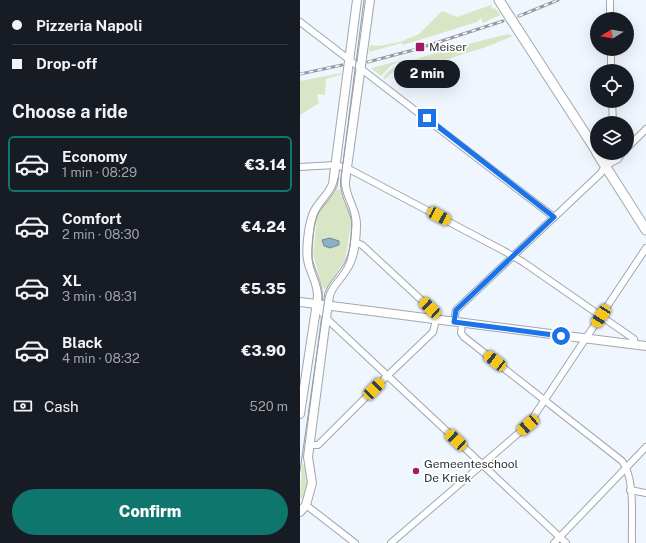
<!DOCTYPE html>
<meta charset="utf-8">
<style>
:root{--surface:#171b24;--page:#20242c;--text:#f1f3f6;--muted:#9ea1a6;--line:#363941;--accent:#0f766e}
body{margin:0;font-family:"Public Sans",sans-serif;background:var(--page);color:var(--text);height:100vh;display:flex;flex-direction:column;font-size:15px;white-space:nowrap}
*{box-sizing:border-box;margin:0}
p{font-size:13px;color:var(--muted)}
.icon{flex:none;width:22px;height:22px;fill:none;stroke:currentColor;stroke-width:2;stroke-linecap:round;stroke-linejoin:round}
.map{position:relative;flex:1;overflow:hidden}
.drawer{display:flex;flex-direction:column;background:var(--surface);width:300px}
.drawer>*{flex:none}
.top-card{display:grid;align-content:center;height:88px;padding:0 12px;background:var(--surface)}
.needle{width:26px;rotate:259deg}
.buttons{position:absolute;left:290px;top:12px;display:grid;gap:8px}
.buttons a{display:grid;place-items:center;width:44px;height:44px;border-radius:50%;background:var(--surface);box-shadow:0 4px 16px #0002;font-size:20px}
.end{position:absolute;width:18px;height:18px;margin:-9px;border:5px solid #1a73e8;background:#fff;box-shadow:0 0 0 2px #fff}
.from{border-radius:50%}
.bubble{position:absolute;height:28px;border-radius:14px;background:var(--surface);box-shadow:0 4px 16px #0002;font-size:13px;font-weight:800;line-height:28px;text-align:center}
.car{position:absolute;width:12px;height:24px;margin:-12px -6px;border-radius:5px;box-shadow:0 0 3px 1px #0007;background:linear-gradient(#f5c518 24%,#345 0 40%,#f5c518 0 76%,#345 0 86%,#f5c518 0)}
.top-card b{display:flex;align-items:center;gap:14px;height:38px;font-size:15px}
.top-card b+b{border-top:1px solid var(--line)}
.top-card i{width:10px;height:10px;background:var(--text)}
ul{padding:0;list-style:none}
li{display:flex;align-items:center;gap:12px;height:56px;margin:0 8px 6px;padding:0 4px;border:2px solid transparent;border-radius:6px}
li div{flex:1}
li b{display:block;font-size:15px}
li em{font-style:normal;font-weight:800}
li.selected{border-color:var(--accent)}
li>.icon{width:36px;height:36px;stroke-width:1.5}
h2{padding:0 12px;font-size:18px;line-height:48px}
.pay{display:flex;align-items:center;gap:10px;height:44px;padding:0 12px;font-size:15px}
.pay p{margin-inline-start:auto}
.primary-button{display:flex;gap:8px;margin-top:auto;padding:8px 12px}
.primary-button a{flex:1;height:46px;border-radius:24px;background:var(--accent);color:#fff;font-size:16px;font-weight:800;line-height:46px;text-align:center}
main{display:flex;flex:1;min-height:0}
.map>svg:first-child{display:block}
.green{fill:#d9e6c5}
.water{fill:#8cb0c3;stroke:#718b99}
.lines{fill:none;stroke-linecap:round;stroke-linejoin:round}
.minor-casing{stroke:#9fa7b0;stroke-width:8}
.tertiary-casing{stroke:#9fa7b0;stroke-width:10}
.secondary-casing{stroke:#9fa7b0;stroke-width:11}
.minor{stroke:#fff;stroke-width:6}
.tertiary{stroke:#fff;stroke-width:8}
.secondary{stroke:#fff;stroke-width:9}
.tram{stroke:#969ba1;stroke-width:1}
.rail-casing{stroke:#969ba1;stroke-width:3}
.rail{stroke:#fff;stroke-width:1.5;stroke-dasharray:4.5;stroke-linecap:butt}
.secondary-bridge-casing{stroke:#9fa7b0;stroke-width:11;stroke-linecap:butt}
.secondary-bridge{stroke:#fff;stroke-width:9}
.route{stroke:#1a73e8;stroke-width:5}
.poi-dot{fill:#a01a68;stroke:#fff;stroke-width:1.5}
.labels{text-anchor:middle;stroke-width:3.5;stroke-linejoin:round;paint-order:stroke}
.poi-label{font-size:12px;fill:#313438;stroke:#fff;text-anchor:start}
</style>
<main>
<section class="drawer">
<div class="top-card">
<b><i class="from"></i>Pizzeria Napoli</b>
<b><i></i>Drop-off</b>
</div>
<h2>Choose a ride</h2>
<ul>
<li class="selected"><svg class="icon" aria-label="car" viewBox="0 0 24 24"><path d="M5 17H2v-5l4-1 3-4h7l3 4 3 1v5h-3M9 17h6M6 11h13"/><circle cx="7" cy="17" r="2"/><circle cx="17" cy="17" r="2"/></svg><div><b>Economy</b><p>1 min · 08:29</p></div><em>€3.14</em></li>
<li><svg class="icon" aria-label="car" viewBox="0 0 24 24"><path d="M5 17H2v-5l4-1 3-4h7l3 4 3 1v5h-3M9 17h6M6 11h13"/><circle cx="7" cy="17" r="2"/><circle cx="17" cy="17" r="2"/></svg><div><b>Comfort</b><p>2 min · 08:30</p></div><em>€4.24</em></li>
<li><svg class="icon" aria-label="car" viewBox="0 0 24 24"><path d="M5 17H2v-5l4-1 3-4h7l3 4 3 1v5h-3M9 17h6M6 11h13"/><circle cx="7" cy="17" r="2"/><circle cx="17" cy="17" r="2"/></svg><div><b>XL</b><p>3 min · 08:31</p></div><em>€5.35</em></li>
<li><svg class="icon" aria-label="car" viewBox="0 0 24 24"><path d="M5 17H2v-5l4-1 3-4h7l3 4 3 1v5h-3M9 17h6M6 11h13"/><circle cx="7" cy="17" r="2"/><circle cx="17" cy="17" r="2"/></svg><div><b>Black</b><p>4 min · 08:32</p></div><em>€3.90</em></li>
</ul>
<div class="pay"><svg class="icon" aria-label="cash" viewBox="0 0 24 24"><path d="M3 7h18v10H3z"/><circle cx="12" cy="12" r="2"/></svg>Cash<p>520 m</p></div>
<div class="primary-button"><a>Confirm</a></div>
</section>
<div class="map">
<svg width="346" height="543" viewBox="0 0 346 543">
<rect width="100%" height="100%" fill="#eff6fe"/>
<g class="green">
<path d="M191 5 193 9 195 8 200 15 183 23 181 18 177 22 103 45 102 43 69 52 70 45 79 46 100 42 119 34 142 11 157 17Z"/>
<path d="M208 34 213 36 186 47 139 62 126 77 122 74 120 77 111 65 90 74 85 79 83 78 89 71 98 64 172 43Z"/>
<path d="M107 59 91 65 81 76 71 68Z"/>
<path d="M41 73V75L26 79 25 95 17 94 19 103 0 115V81Z"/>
<path d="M37 189 41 190 48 208 51 225 45 260 26 289 23 288 13 255 17 219 22 208Z"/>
<path d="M2 464 4 465C7 474 10 493 2 499L0 498Z"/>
</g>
<path class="water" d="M30 238 39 241V245L30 248 24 246 22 240Z"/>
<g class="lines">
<defs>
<g id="minor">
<path d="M310 0V19"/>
<path d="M0 22 254 217"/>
<path d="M311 49V71"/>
<path d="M312 101 313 123"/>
<path d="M327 148 346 129"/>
<path d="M305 166 318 159 322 153"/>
<path d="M0 167 35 165 47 168 204 251 223 262 334 339 335 345"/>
<path d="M54 242 62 245 130 308V319"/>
<path d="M16 304 26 318 266 543"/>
<path d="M154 322 156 310 301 173 305 166 308 155 311 153"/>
<path d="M162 323 161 333 164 337 322 461C336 479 331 521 332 543"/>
<path d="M9 445H18L84 379 133 332 136 320"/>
<path d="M330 490 346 493"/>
<path d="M6 505 55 543"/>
<path d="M91 543 228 425 346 248"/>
<path d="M254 543 346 447"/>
</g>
<g id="tertiary">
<path d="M0 302 346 346"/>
<path d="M0 414 18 296C18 283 12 275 9 264 5 253 9 226 13 215 17 203 29 196 33 184L57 0"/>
<path d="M0 512 6 505 12 483 8 457 29 295C32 285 41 278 46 269 54 258 56 238 56 224 56 209 44 197 45 182L70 0"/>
</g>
<g id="secondary">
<path d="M199 0 204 8"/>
<path d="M213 22 297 152"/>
<path d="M297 153 346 230"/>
</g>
</defs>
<use href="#minor" class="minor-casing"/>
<use href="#tertiary" class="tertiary-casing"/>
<use href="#secondary" class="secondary-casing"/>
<use href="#minor" class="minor"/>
<use href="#tertiary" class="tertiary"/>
<use href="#secondary" class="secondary"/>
<g class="tram">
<path d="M22 300C23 283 10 269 12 252 13 240 13 224 18 213 24 200 36 193 38 178"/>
<path d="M0 471 25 298C28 285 38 278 44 267 50 256 51 238 52 225 53 208 40 195 41 178L64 0"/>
</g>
<defs>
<g id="rail">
<path d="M219 16 258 0"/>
<path d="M68 62 117 49 203 21"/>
<path d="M0 74 42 65"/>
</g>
</defs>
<use href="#rail" class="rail-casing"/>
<use href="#rail" class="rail"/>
<defs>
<path id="secondary-bridge" d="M204 8 213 22"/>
</defs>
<use href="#secondary-bridge" class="secondary-bridge-casing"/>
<use href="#secondary-bridge" class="secondary-bridge"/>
</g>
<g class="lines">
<path class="route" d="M127 118 254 217 156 310 154 322 261 336"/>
</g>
<g class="poi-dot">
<rect x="115" y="42" width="10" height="10" rx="2"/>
<circle cx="116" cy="471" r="4"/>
</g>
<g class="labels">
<g class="poi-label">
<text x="129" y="51">Meiser</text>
<text x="124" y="468">Gemeenteschool<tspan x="124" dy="14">De Kriek</tspan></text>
</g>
</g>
</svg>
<div class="buttons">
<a><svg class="needle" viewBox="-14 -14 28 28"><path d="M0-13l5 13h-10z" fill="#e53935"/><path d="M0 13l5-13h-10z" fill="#9ea1a6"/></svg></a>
<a><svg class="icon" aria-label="locate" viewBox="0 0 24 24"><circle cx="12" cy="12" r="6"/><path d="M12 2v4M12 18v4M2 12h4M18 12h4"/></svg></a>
<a><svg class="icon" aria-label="layers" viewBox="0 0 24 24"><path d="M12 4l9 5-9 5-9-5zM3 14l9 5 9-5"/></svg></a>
</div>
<i class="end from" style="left:261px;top:336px"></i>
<i class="end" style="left:127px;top:118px"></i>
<div class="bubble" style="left:94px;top:60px;width:66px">2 min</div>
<i class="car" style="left:139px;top:216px;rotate:118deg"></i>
<i class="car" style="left:130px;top:308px;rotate:313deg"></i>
<i class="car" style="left:301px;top:316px;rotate:213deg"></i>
<i class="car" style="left:195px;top:361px;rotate:308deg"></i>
<i class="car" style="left:74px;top:389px;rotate:44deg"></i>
<i class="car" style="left:228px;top:425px;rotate:229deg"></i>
<i class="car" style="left:156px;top:440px;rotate:313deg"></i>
</div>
</main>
